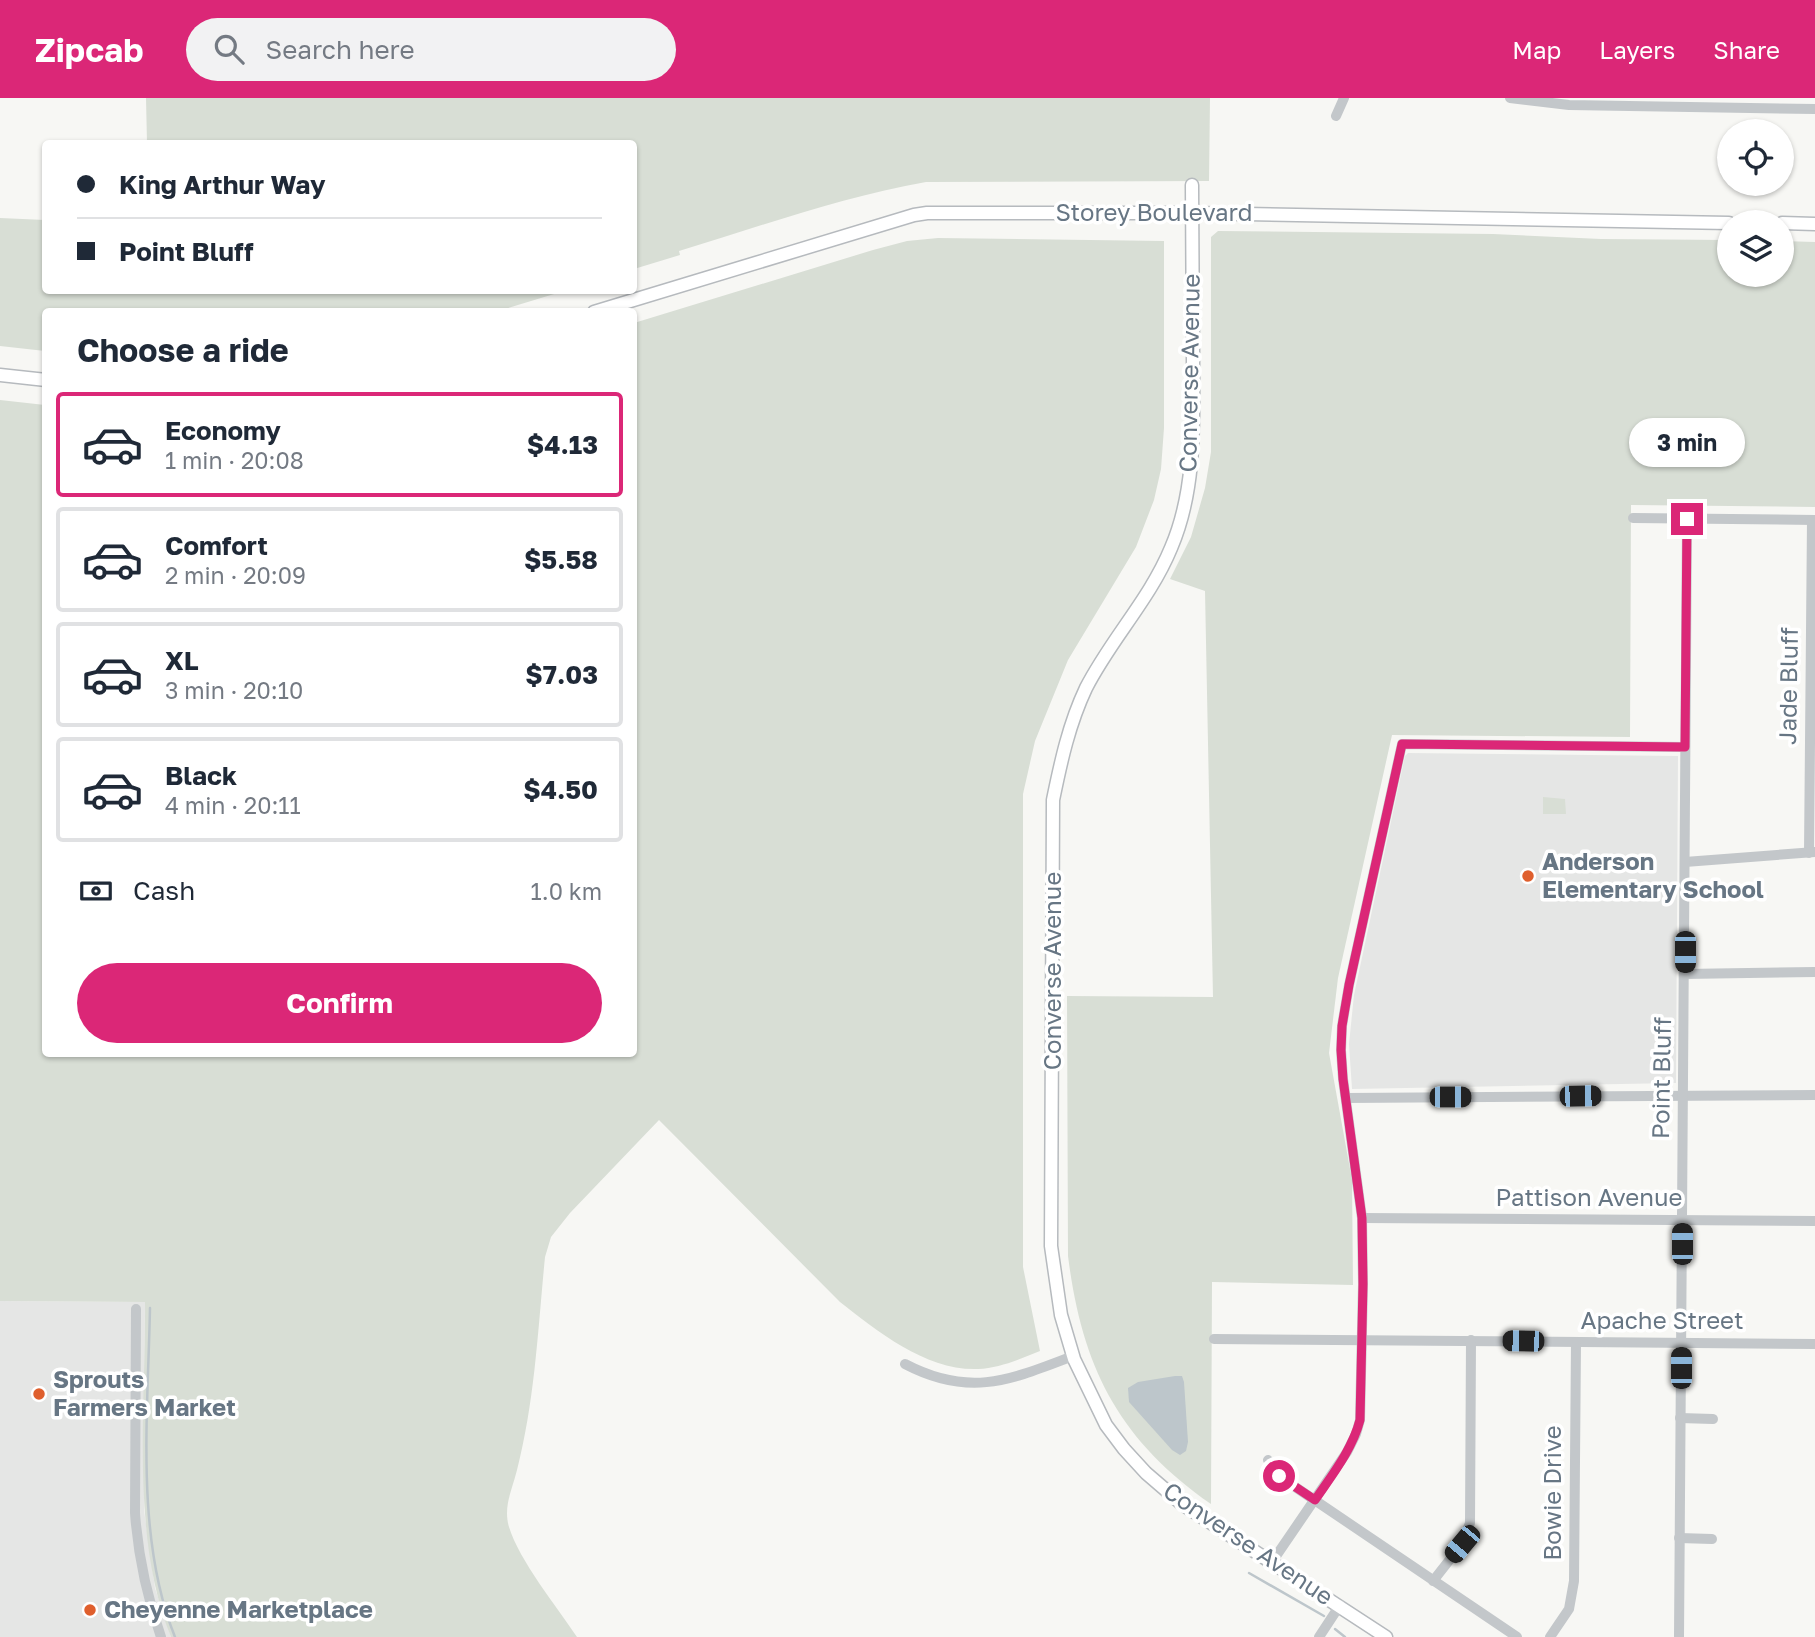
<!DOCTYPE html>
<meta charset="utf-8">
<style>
:root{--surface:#fff;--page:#f2f2f3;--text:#1f2937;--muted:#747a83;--line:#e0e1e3;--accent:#db2777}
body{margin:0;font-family:"Golos Text",sans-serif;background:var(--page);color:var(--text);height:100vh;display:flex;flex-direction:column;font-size:26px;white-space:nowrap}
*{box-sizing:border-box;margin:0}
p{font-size:23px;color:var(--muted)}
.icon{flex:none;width:38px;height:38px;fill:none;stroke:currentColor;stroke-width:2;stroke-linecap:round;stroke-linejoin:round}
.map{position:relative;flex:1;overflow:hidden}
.side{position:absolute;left:42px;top:210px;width:595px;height:749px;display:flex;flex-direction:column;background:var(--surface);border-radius:7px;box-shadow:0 2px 5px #0004}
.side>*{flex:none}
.hud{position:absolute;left:42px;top:42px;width:595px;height:154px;border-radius:7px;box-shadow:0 2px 5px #0004;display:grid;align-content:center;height:154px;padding:0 35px;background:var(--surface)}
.buttons{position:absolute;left:1717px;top:21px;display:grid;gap:14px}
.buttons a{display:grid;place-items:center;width:77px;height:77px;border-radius:50%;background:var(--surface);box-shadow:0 2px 5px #0004;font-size:35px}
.end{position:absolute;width:32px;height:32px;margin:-16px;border:9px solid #db2777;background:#fff;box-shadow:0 0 0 4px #fff}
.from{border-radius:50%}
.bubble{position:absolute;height:49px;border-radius:24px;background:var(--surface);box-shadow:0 2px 5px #0004;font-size:23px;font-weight:700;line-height:49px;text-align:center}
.car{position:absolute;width:21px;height:42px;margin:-21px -10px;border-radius:9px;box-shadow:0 0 5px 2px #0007;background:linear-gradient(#222 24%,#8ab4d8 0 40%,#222 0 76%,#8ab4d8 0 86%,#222 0)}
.hud b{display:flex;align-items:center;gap:24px;height:66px;font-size:26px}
.hud b+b{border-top:2px solid var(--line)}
.hud i{width:18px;height:18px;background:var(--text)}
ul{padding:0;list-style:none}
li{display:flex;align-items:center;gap:21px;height:105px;margin:0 14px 10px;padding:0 21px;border:4px solid var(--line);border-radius:7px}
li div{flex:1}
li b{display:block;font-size:26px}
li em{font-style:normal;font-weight:700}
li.selected{border-color:var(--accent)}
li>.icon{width:63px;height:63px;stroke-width:1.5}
h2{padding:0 35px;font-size:32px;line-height:84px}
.pay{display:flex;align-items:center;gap:18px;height:77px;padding:0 35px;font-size:26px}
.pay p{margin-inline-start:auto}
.cta{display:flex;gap:14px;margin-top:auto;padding:14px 35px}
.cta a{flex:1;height:80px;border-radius:42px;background:var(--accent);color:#fff;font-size:28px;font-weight:700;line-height:80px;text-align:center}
header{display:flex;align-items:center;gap:42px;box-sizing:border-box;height:98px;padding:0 35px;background:var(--accent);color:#fff}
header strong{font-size:33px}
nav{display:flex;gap:38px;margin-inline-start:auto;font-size:24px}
.search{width:490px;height:63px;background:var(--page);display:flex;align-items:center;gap:18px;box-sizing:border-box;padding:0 24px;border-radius:38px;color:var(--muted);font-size:26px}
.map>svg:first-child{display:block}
.built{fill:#e5e6e5}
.green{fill:#d8ded5}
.water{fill:#bdc6cb}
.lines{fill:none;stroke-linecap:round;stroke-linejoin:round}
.stream{stroke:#bdc6cb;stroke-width:2.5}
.major-casing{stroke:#b6babe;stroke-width:15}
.minor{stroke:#c3c7ca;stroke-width:10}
.major{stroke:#fff;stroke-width:12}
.route{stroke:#db2777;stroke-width:9}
.poi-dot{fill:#df5f2d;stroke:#fff;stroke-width:2.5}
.labels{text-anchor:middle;stroke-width:7;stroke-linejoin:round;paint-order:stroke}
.street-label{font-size:24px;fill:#677684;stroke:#fff}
.poi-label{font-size:24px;font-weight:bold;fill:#677684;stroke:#fff;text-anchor:start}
</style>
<header>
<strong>Zipcab</strong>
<div class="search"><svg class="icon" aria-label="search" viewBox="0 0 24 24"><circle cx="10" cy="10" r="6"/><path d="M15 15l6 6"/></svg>Search here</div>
<nav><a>Map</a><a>Layers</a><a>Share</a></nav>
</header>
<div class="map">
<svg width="1815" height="1539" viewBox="0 0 1815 1539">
<rect width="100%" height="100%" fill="#f7f7f4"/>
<g class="built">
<path d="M1408 655 1678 658 1676 985 1352 991 1349 946 1354 897 1405 658Z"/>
<path d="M0 1203 145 1204 144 1412 155 1490 171 1539H0Z"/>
</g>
<g class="green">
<path d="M146 0H1210L1209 83 926 84C842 99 761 128 679 153L680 157 634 171V46L147 45Z"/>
<path d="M0 120 45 122 46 192 564 193 495 214H46L45 253 0 248Z"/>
<path d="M1218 133 1493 136 1601 141 1729 142V177H1782V143L1815 144V409L1631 407 1630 639 1392 637 1338 880 1329 955 1352 1082 1353 1187 1212 1184 1211 1406C1118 1341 1082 1269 1068 1158L1067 898 1213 899 1205 493 1170 481 1191 439 1205 390 1211 354V139Z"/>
<path d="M938 140 1164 143V330L1161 371 1154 402 1136 449 1068 562 1035 643 1023 696V1169L1040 1253C1020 1261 1000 1270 978 1271 927 1273 878 1234 840 1204L659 1022 570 1115 551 1139 545 1159C538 1230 535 1302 517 1372 512 1392 503 1409 509 1429 519 1462 557 1509 577 1539H171C130 1438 146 1311 145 1204L0 1203V302L45 307 46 956H634V225L873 152 907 143Z"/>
<path d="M1543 699 1565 701 1566 716H1543Z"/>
</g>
<path class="water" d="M1175 1278H1182L1184 1284 1188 1344 1186 1353 1180 1357 1172 1352 1129 1304 1128 1290 1138 1284Z"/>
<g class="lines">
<g class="stream">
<path d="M150 1210C148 1315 135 1440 175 1539"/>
<path d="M1249 1475 1324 1518"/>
<path d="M1335 1531 1345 1539"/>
</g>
<defs>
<g id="major">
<path d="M1192 87C1192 144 1193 200 1193 257 1193 321 1197 390 1171 450 1150 501 1111 541 1086 590 1069 626 1061 663 1053 702L1051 1148 1061 1217 1074 1261 1106 1327 1124 1351 1146 1375 1182 1406 1386 1539"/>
<path d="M1782 125 1815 126"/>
<path d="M594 214 914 117 927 115H1192L1729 125"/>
<path d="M0 277 46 282"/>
</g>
</defs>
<use href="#major" class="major-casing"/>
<g class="minor">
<path d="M1510 0 1569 7 1815 11"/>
<path d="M1336 18 1344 0"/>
<path d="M1633 420 1815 422"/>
<path d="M1809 755 1812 422"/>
<path d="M1685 764 1815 754"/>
<path d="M1684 876 1815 874"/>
<path d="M1346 1000 1815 997"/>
<path d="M1362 1120 1815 1123"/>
<path d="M136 1211 135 1415C138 1457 147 1499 161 1539"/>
<path d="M1214 1241 1815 1246"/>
<path d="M905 1266C970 1300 1010 1282 1073 1258"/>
<path d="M1680 1320 1713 1321"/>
<path d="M1268 1362 1279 1378 1517 1539"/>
<path d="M1679 1440 1712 1441"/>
<path d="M1272 1464 1347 1354 1356 1336 1360 1322 1363 1186 1362 1120 1343 981 1341 952 1342 928 1349 887 1402 646 1685 649"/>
<path d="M1433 1483 1462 1446 1470 1425 1471 1242"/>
<path d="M1319 1539 1340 1507"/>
<path d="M1550 1539 1569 1511 1574 1483 1576 1244"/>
<path d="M1679 1539 1687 421"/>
</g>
<use href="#major" class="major"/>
</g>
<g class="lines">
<path class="route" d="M1279 1378 1315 1402C1332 1377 1352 1352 1360 1322L1363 1186 1362 1120 1343 981 1341 952 1342 928 1349 887 1402 646 1685 649 1687 421"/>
</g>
<g class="poi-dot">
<circle cx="1528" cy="778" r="7"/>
<circle cx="39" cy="1296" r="7"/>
<circle cx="90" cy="1512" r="7"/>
</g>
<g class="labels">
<g class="street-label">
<text x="1154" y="123">Storey Boulevard</text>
<text transform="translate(1190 275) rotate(-89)" y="8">Converse Avenue</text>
<text transform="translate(1789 588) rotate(-89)" y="8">Jade Bluff</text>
<text transform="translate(1053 873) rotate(-90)" y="8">Converse Avenue</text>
<text transform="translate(1662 980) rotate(-89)" y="8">Point Bluff</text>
<text x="1589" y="1108">Pattison Avenue</text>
<text x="1662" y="1231">Apache Street</text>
<text transform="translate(1553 1395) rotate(-90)" y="8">Bowie Drive</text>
<text transform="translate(1248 1446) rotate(34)" y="8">Converse Avenue</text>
</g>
<g class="poi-label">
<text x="1542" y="772">Anderson<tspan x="1542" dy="28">Elementary School</tspan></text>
<text x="53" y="1290">Sprouts<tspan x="53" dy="28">Farmers Market</tspan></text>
<text x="104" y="1520">Cheyenne Marketplace</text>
</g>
</g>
</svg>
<div class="buttons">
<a><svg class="icon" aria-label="locate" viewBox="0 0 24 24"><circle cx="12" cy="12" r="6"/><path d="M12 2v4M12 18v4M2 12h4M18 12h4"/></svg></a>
<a><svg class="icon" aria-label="layers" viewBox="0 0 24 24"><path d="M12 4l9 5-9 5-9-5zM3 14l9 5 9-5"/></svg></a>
</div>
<i class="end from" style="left:1279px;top:1378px"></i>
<i class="end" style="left:1687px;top:421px"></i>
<div class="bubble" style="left:1629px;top:320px;width:116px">3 min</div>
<i class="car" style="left:1685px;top:854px;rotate:180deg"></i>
<i class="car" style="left:1580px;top:998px;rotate:89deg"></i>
<i class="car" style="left:1450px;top:999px;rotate:90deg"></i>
<i class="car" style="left:1682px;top:1146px;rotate:0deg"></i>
<i class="car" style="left:1523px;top:1243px;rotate:271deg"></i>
<i class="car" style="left:1681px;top:1270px;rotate:0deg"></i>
<i class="car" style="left:1462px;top:1446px;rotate:220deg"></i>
<div class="hud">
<b><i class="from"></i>King Arthur Way</b>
<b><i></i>Point Bluff</b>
</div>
<section class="side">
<h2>Choose a ride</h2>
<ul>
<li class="selected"><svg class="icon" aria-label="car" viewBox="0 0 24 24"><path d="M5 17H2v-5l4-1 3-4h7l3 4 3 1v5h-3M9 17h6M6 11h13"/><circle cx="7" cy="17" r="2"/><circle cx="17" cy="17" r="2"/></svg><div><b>Economy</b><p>1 min · 20:08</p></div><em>$4.13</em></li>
<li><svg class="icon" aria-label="car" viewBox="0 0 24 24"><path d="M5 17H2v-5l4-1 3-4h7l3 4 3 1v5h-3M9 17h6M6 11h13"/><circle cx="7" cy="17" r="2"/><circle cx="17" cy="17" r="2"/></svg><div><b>Comfort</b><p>2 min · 20:09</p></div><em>$5.58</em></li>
<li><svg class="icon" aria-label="car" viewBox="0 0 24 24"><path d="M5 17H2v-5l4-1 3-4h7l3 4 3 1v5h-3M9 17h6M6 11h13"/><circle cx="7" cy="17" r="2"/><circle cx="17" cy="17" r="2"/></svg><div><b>XL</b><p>3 min · 20:10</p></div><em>$7.03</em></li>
<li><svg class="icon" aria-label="car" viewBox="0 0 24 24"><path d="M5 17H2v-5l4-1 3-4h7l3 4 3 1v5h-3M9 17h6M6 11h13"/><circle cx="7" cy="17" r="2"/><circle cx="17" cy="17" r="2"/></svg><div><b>Black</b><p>4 min · 20:11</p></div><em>$4.50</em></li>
</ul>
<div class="pay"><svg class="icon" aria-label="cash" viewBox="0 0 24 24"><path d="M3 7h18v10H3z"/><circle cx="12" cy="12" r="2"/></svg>Cash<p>1.0 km</p></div>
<div class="cta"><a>Confirm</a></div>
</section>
</div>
